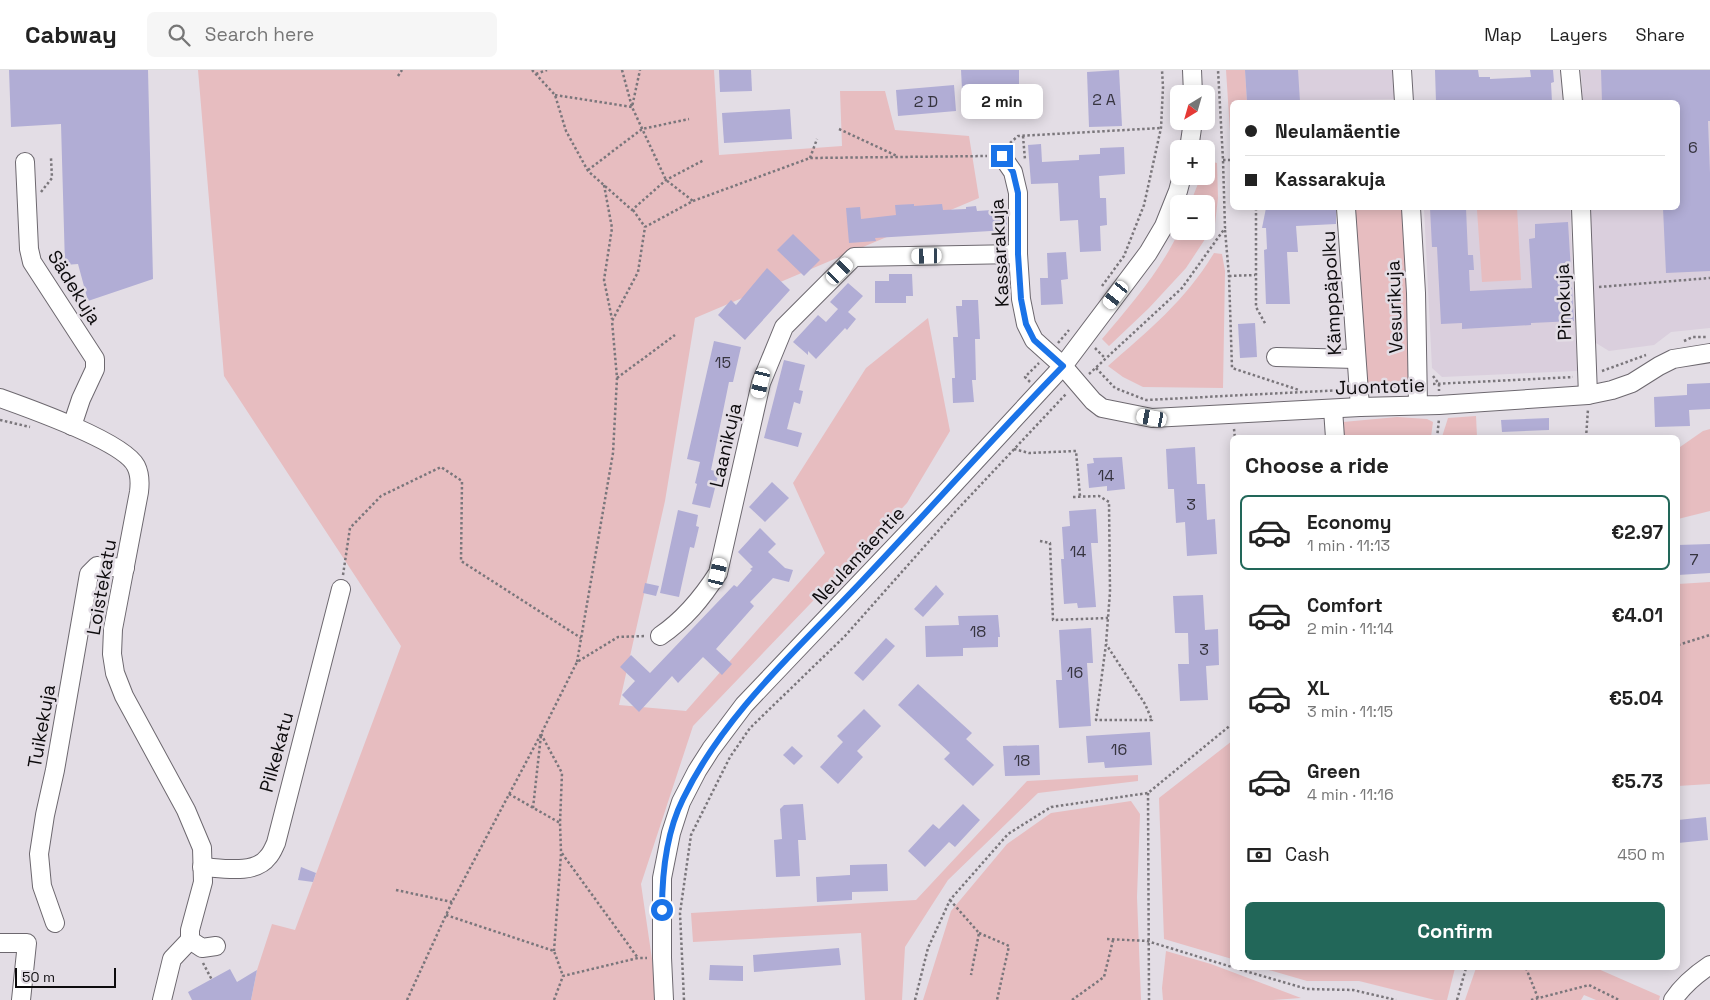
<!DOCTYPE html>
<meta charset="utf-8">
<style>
:root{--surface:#fff;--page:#f6f6f6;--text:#222;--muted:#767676;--line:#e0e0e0;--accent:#226759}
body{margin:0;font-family:"Space Grotesk",sans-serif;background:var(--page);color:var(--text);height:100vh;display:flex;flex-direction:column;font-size:19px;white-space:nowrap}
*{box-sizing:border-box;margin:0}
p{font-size:16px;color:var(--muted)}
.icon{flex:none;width:28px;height:28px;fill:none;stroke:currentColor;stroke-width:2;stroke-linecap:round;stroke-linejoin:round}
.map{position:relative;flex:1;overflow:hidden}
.details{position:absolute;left:1230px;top:365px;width:450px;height:535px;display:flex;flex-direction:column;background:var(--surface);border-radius:8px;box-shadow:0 2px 12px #0003}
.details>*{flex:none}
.guide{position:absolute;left:1230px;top:30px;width:450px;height:110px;border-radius:8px;box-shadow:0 2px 12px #0003;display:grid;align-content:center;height:110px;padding:0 15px;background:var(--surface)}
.needle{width:32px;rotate:217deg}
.buttons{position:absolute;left:1170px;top:15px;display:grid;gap:10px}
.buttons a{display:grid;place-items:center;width:45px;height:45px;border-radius:8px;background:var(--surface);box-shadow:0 2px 12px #0003;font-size:25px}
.scale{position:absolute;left:15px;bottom:12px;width:101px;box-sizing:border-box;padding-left:5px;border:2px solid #0d0b0d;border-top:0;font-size:14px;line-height:18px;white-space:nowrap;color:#0d0b0d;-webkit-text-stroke:4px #e3dde5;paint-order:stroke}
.end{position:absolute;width:22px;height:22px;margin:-11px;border:6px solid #1a73e8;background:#fff;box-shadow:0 0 0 2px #fff}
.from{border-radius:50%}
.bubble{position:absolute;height:35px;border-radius:8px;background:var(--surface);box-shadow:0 2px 12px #0003;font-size:16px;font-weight:800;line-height:35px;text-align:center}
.car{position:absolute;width:15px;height:30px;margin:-15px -8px;border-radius:6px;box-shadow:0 0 4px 1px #0007;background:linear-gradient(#fff 24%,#345 0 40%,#fff 0 76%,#345 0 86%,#fff 0)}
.guide b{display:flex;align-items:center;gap:18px;height:48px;font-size:19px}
.guide b+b{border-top:1px solid var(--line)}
.guide i{width:12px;height:12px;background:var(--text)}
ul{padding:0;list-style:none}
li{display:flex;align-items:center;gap:15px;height:75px;margin:0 10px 8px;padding:0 5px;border:2px solid transparent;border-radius:8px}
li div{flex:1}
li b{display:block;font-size:19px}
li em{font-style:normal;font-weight:800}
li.selected{border-color:var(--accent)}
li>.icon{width:45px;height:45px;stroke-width:1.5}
h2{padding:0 15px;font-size:22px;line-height:60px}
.pay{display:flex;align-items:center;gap:12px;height:55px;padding:0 15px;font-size:19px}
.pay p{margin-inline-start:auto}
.cta{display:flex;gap:10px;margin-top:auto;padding:10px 15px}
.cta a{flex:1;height:58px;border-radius:8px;background:var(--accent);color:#fff;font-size:20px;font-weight:800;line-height:58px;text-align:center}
header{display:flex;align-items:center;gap:30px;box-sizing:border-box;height:70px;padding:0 25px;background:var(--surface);border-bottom:1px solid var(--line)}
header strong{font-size:24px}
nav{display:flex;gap:28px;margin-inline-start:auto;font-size:18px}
.search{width:350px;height:45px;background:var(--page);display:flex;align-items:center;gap:12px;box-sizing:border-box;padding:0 18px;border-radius:8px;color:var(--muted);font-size:19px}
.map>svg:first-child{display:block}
.built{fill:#dacfdd}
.green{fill:#e7bdc0}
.building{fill:#b1add5}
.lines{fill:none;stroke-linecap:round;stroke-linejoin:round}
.minor-casing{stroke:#6d686f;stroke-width:20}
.path{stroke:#7a767b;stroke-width:2.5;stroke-dasharray:2.5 2.5;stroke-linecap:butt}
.minor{stroke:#fff;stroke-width:18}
.route{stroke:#1a73e8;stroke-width:6}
.labels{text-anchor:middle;stroke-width:5;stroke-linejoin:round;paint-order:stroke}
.number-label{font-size:16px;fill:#36343f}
.street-label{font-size:19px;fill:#0d0b0d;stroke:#e3dde5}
</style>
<header>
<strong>Cabway</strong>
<div class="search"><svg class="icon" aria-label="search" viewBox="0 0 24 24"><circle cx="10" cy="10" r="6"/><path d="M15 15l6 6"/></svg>Search here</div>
<nav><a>Map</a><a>Layers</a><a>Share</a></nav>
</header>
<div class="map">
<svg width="1710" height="930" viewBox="0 0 1710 930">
<rect width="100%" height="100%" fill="#e3dde5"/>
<g class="built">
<path d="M1245 0H1398L1400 29 1353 30V32H1247Z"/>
<path d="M1581 0H1710V258L1671 262 1654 275 1609 281 1596 273 1589 138H1678V32H1583Z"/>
<path d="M1424 138H1570L1577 301 1442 307 1432 298Z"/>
</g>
<g class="green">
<path d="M198 0H714L719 85 842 76 840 21H885L895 60 969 66 979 128 695 248 665 431 619 635 686 641 825 483 793 413 866 298 928 248 950 361 907 433 693 656 641 814 658 930H251L257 900 272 854 295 860 401 576 224 306Z"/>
<path d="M1226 0H1245L1247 32H1232V92Z"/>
<path d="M1206 90 1217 93 1218 128 1215 154 1186 198 1149 238 1109 276 1102 269C1129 237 1162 199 1179 161H1206V134H1190L1201 106H1206Z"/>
<path d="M1351 138H1403L1411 313 1361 315Z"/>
<path d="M1517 138 1521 210 1482 212 1477 140Z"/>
<path d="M1214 183 1222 184 1225 201 1223 318 1143 317 1123 307 1108 296C1148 261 1186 230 1214 183Z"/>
<path d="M1476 346 1477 367H1442L1448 348Z"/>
<path d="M1397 347 1427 349 1433 352 1431 367H1344L1343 352Z"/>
<path d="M1710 359V441L1678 449V386L1680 377 1703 361Z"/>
<path d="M1710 512V714L1678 716V514Z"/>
<path d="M1232 671V889L1164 869 1159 728Z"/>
<path d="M1138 705V711L1038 723 948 810 905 877 902 930H865L861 863 693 872 691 843 916 830 1027 711Z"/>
<path d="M1131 731 1140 744 1137 827 1141 930H923L951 841 1007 774 1051 743Z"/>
<path d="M1166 881 1211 894 1301 928 1273 930H1163L1162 918Z"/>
<path d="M1262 898H1455L1447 930H1435L1359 911H1307Z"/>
<path d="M1476 898H1596L1660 926 1659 930H1596L1584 925 1581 930H1465Z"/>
</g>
<g class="building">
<path d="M9 0H148L153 209 88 231 78 194 65 195 61 54 11 57Z"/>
<path d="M719 0H751L752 21 720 22Z"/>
<path d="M961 0H1019V15L962 19Z"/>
<path d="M1119 0 1122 56 1089 57 1087 2Z"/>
<path d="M1245 0H1298L1300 32H1247Z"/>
<path d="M1435 0H1478L1479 7H1490V9L1531 7 1530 0H1553L1554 12 1551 13 1552 32H1436Z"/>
<path d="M1601 0H1710V51H1708L1710 103V201L1666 203 1663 138H1678V32H1602Z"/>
<path d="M954 15 956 41 898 46 896 20Z"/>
<path d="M790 39 792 69 724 73 722 43Z"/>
<path d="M1041 74 1042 92 1079 90V85L1100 84V78L1124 77 1125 104 1099 106 1100 128H1106L1107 155 1100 156 1101 181 1080 182 1078 150 1060 151 1058 113 1031 114 1028 75Z"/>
<path d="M914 134V136L942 134 943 140 966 139V137L976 136 977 141 1007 139V160L875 168 876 171 849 173 846 138 860 137 861 149 896 145 895 135Z"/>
<path d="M1266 138H1336V154L1296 156 1298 182H1287L1290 234H1266L1264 180 1267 179 1266 158H1262Z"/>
<path d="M1430 138H1466L1468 185H1473L1474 200H1469L1470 221 1532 218 1529 169 1535 168V154L1568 152 1574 251 1531 253V255L1462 259V253L1441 254 1437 177H1432Z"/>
<path d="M793 164 820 190 804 206 777 180Z"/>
<path d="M1066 182 1068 209 1061 210 1063 234 1041 235 1040 208H1048L1047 183Z"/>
<path d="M767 198 790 220 745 270 718 245 731 230 736 235Z"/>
<path d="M889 204H912L913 226H906V233H875V211H889Z"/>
<path d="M848 213 863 226 848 242 856 249 847 260 845 258 816 289 808 281V285L793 272 818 245 826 252 838 239 830 232Z"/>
<path d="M962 230H978L980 269H975L976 310H972L974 332 953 333 952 308H955L953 267H958L956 236H962Z"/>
<path d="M1255 253 1257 287 1240 288 1238 254Z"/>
<path d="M714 271 741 277 733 312H729L711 400 719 402 710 438 692 434 697 414 695 413 700 392 687 389Z"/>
<path d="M784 290 805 295 799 320 803 321 800 334 794 332 787 359 802 363 798 377 764 368Z"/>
<path d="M1710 313V339L1689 340 1690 356 1655 357 1654 327 1687 325V314Z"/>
<path d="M1549 348V360L1502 362 1501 350Z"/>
<path d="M1195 377 1197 414H1205L1207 450 1215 449 1217 484 1187 486 1185 452 1176 453 1174 419H1168L1166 379Z"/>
<path d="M1122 387 1125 419 1107 421V416L1089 418 1087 394 1094 393 1093 388Z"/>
<path d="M772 412 789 428 765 452 749 437Z"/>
<path d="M1096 439 1098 473H1091L1096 537 1078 538 1077 533 1064 534 1061 489H1064L1062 457 1070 456 1069 441Z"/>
<path d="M678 440 698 445 696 456 699 457 694 478 690 477 679 527 660 523Z"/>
<path d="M760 458 776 474 768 482 785 498 793 500 789 512 773 508 750 532 754 536 716 579 732 594 722 605 703 587 678 613 672 606 639 642 622 625 635 611 620 597 631 585 650 603 734 515 737 517 752 500 750 499 753 497 738 482Z"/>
<path d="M1710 474V503L1678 505V475Z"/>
<path d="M645 513 659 516 656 526 643 523Z"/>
<path d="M936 515 944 524 923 547 914 539Z"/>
<path d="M1203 525 1205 560 1218 559 1219 595 1206 596 1208 630 1180 631 1178 594H1189L1188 563H1175L1173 526Z"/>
<path d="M998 545 1000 567H998V577L963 578V586L926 587 925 556 959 555 958 546Z"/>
<path d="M1091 558 1093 593H1087L1091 656 1059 658 1056 610H1062L1059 560Z"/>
<path d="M886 568 895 576 863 611 854 603Z"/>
<path d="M918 614 972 663 966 669 994 695 973 716 944 689 950 683 898 635Z"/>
<path d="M864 639 881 656 857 681 863 687 838 714 820 697 843 672 837 666Z"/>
<path d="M1150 662 1152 695 1105 698 1104 692 1088 693 1086 666Z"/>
<path d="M1039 675 1040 705 1005 706 1003 676Z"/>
<path d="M792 676 803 686 794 695 783 685Z"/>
<path d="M803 734 806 770H798L800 806 776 807 774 770 782 769 780 739 784 735Z"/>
<path d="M963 734 980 750 955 777 949 772 925 797 908 781 933 754 939 759Z"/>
<path d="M1706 747 1708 770 1678 773V750Z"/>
<path d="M887 794 888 821 852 822V830L817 832 816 807 850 805V795Z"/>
<path d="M301 797 316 803 313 812 298 810Z"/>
<path d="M839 878 841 895 754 902 753 885Z"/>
<path d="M710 895 743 896V911L709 910Z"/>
<path d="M230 899 237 912 257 900 251 930H192L188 922Z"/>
</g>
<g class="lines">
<defs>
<g id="minor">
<path d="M1192 0 1193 24"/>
<path d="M1402 0 1404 32"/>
<path d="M1570 0 1573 32"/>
<path d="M1189 79 1193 51"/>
<path d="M1002 86 1013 102 1018 123V184L1021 229 1026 254 1034 270 1063 296 1093 331 1102 338 1152 348 1360 337 1439 335 1588 325 1612 320 1632 313 1659 296 1673 289 1710 283"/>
<path d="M25 92 29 179 32 192 95 289V299L81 329 72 356"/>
<path d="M1346 138 1360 337"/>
<path d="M1411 138 1416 223 1418 335"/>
<path d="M1581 138 1588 325"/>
<path d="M1276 287 1356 289"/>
<path d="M0 328C28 338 124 372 136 396 140 404 140 414 139 422L113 559 112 584 115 603 124 626 186 740 202 778 203 812 190 860V870L202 878 216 876"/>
<path d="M1333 339 1335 368"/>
<path d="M660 566C685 549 702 528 718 503L761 313 784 257 854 187 1018 184"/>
<path d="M202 797C221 798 255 805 268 787 272 783 274 777 276 773L341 519"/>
<path d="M55 853 42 816 39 784 45 745 55 700 89 504 97 496 125 498"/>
<path d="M0 873H27L21 930"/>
<path d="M162 930 172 889 190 870"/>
<path d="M664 930 662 888V808L671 763 681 732 697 701 711 679 744 635 941 428 1063 296 1148 183 1164 156 1178 121 1182 106"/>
<path d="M1673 930C1683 915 1695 905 1710 895"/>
</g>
</defs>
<use href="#minor" class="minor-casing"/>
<g class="path">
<path d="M532 0 555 25 566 61 588 101 632 140 666 110 704 90"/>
<path d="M622 0 632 37 666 110 693 131"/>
<path d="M536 4 547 0"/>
<path d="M398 6 402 0"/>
<path d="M555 25 632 37 640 0"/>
<path d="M839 59 897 86"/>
<path d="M1023 66 1025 90"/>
<path d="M1010 73 1018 66 1161 58"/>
<path d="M810 88 817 69"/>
<path d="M1223 90H1232"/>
<path d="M588 100 642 59 689 49"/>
<path d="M604 115 612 158 604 210 612 249"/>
<path d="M41 122 52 108 51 88"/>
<path d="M1256 138V237L1266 255"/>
<path d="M633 140 645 157"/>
<path d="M1225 160 1229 206 1232 298 1299 320"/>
<path d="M1229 206 1255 205"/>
<path d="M1102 216 1124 186 1144 135 1161 58 1163 17 1162 0"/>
<path d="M1599 217 1710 208"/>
<path d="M1684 271 1693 267H1706"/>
<path d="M1058 273 1069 260"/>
<path d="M1095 278 1105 288"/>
<path d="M1096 298 1115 318 1146 330 1343 320"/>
<path d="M1602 301 1646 285"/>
<path d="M1089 304 1182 218 1225 158 1223 90 1218 0"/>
<path d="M1433 306 1439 314V321"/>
<path d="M617 308 675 265"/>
<path d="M1030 312 1025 307 1039 293"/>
<path d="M1433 314 1573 307"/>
<path d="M1374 318 1403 316"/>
<path d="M0 350 30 357"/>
<path d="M1234 359 1235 368"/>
<path d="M1437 368 1439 349"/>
<path d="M1586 368 1588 339"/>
<path d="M1014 379 1029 383 1076 381 1080 426"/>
<path d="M1073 427 1099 426 1109 432 1110 522 1106 574 1096 650H1152L1145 634 1106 574"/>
<path d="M1040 471 1050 473 1053 550 1108 548"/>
<path d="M343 505 350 458 381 426 441 397 462 411 461 491 581 568"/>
<path d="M1678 575 1710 565"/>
<path d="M577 592 613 383 617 308 612 251 638 202 645 157 693 131 810 88 987 86"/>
<path d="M541 664 562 703 560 753 561 782 638 888"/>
<path d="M1148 723 1149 930"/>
<path d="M509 724 560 753"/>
<path d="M533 738 541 665"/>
<path d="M396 820 452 832"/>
<path d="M950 830 979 863 971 905"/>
<path d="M446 845 554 881 563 906"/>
<path d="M979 863 1009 876 997 930"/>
<path d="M1107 869 1147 871 1232 897"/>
<path d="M554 881 561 784"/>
<path d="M203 893 212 910"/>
<path d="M1235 898 1307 919 1353 920 1396 930"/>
<path d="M1526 898 1538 928"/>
<path d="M407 930 452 832 541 664 577 592 618 567 645 566"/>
<path d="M554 930 563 906 638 888H647"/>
<path d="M684 930 680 843 691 765 730 687 750 658 845 566 955 442 1066 324"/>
<path d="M915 930 928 878 950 830 1008 764 1051 737 1148 723 1232 654"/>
<path d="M1072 930 1104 907 1113 870"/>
<path d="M1457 930 1466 898"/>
<path d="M1531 930 1589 915 1619 930"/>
</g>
<use href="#minor" class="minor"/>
</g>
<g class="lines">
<path class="route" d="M662 840C662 803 666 763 683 729 724 644 797 580 862 511 929 440 994 367 1063 296L1034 270 1026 254 1021 229 1018 184V123L1013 102 1002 86"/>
</g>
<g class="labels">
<g class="number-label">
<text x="1104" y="35">2 A</text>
<text x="926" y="37">2 D</text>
<text x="1693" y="83">6</text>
<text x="723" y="298">15</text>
<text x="1106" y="411">14</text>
<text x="1191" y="440">3</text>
<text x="1078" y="487">14</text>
<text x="1694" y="495">7</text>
<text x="978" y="567">18</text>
<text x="1204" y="585">3</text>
<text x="1075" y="608">16</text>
<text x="1119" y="685">16</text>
<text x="1022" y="696">18</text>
</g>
<g class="street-label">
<text transform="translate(999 183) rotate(-93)" y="7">Kassarakuja</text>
<text transform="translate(75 217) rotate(58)" y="7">Sädekuja</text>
<text transform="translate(1331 223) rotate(-93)" y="7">Kämppäpolku</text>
<text transform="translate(1563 232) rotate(-92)" y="7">Pinokuja</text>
<text transform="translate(1394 237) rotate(-92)" y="7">Vesurikuja</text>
<text transform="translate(1380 316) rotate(-2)" y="7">Juontotie</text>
<text transform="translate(725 375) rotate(-77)" y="7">Laanikuja</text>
<text transform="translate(858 485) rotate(-47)" y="7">Neulamäentie</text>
<text transform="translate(101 517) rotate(-80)" y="7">Loistekatu</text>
<text transform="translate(41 656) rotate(-80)" y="7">Tuikekuja</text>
<text transform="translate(276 682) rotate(-75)" y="7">Pilkekatu</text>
</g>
</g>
</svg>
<div class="buttons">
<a><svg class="needle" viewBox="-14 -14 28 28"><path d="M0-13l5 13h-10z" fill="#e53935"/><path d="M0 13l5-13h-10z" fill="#767676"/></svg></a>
<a>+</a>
<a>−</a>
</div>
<div class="scale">50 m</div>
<i class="end from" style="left:662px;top:840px"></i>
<i class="end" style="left:1002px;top:86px"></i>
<div class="bubble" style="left:961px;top:14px;width:82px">2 min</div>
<i class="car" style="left:927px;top:186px;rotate:269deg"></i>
<i class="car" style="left:840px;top:201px;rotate:45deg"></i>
<i class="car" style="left:1116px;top:225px;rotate:217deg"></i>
<i class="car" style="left:761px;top:313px;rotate:193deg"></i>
<i class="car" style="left:1152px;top:348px;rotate:280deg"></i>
<i class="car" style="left:718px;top:503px;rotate:13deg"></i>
<div class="guide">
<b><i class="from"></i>Neulamäentie</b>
<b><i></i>Kassarakuja</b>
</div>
<section class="details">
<h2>Choose a ride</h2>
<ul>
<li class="selected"><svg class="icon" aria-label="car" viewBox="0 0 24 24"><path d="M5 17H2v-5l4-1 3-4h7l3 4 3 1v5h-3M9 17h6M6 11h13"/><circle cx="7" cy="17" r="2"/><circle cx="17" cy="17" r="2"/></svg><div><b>Economy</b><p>1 min · 11:13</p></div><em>€2.97</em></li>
<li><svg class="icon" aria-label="car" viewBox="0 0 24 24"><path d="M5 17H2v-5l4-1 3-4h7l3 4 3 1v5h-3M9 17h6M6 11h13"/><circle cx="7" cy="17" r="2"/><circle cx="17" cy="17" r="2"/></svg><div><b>Comfort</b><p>2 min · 11:14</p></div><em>€4.01</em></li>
<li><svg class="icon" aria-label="car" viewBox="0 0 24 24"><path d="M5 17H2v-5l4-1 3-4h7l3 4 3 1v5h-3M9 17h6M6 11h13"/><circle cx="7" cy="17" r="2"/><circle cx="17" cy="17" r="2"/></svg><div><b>XL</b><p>3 min · 11:15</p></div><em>€5.04</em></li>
<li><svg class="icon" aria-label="car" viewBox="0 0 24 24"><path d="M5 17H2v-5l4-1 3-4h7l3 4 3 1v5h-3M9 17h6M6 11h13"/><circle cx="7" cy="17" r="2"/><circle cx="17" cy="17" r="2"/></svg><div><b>Green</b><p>4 min · 11:16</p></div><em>€5.73</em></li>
</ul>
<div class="pay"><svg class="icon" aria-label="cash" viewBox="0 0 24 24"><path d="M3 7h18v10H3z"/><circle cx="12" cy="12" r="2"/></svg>Cash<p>450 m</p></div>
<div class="cta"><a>Confirm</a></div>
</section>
</div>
